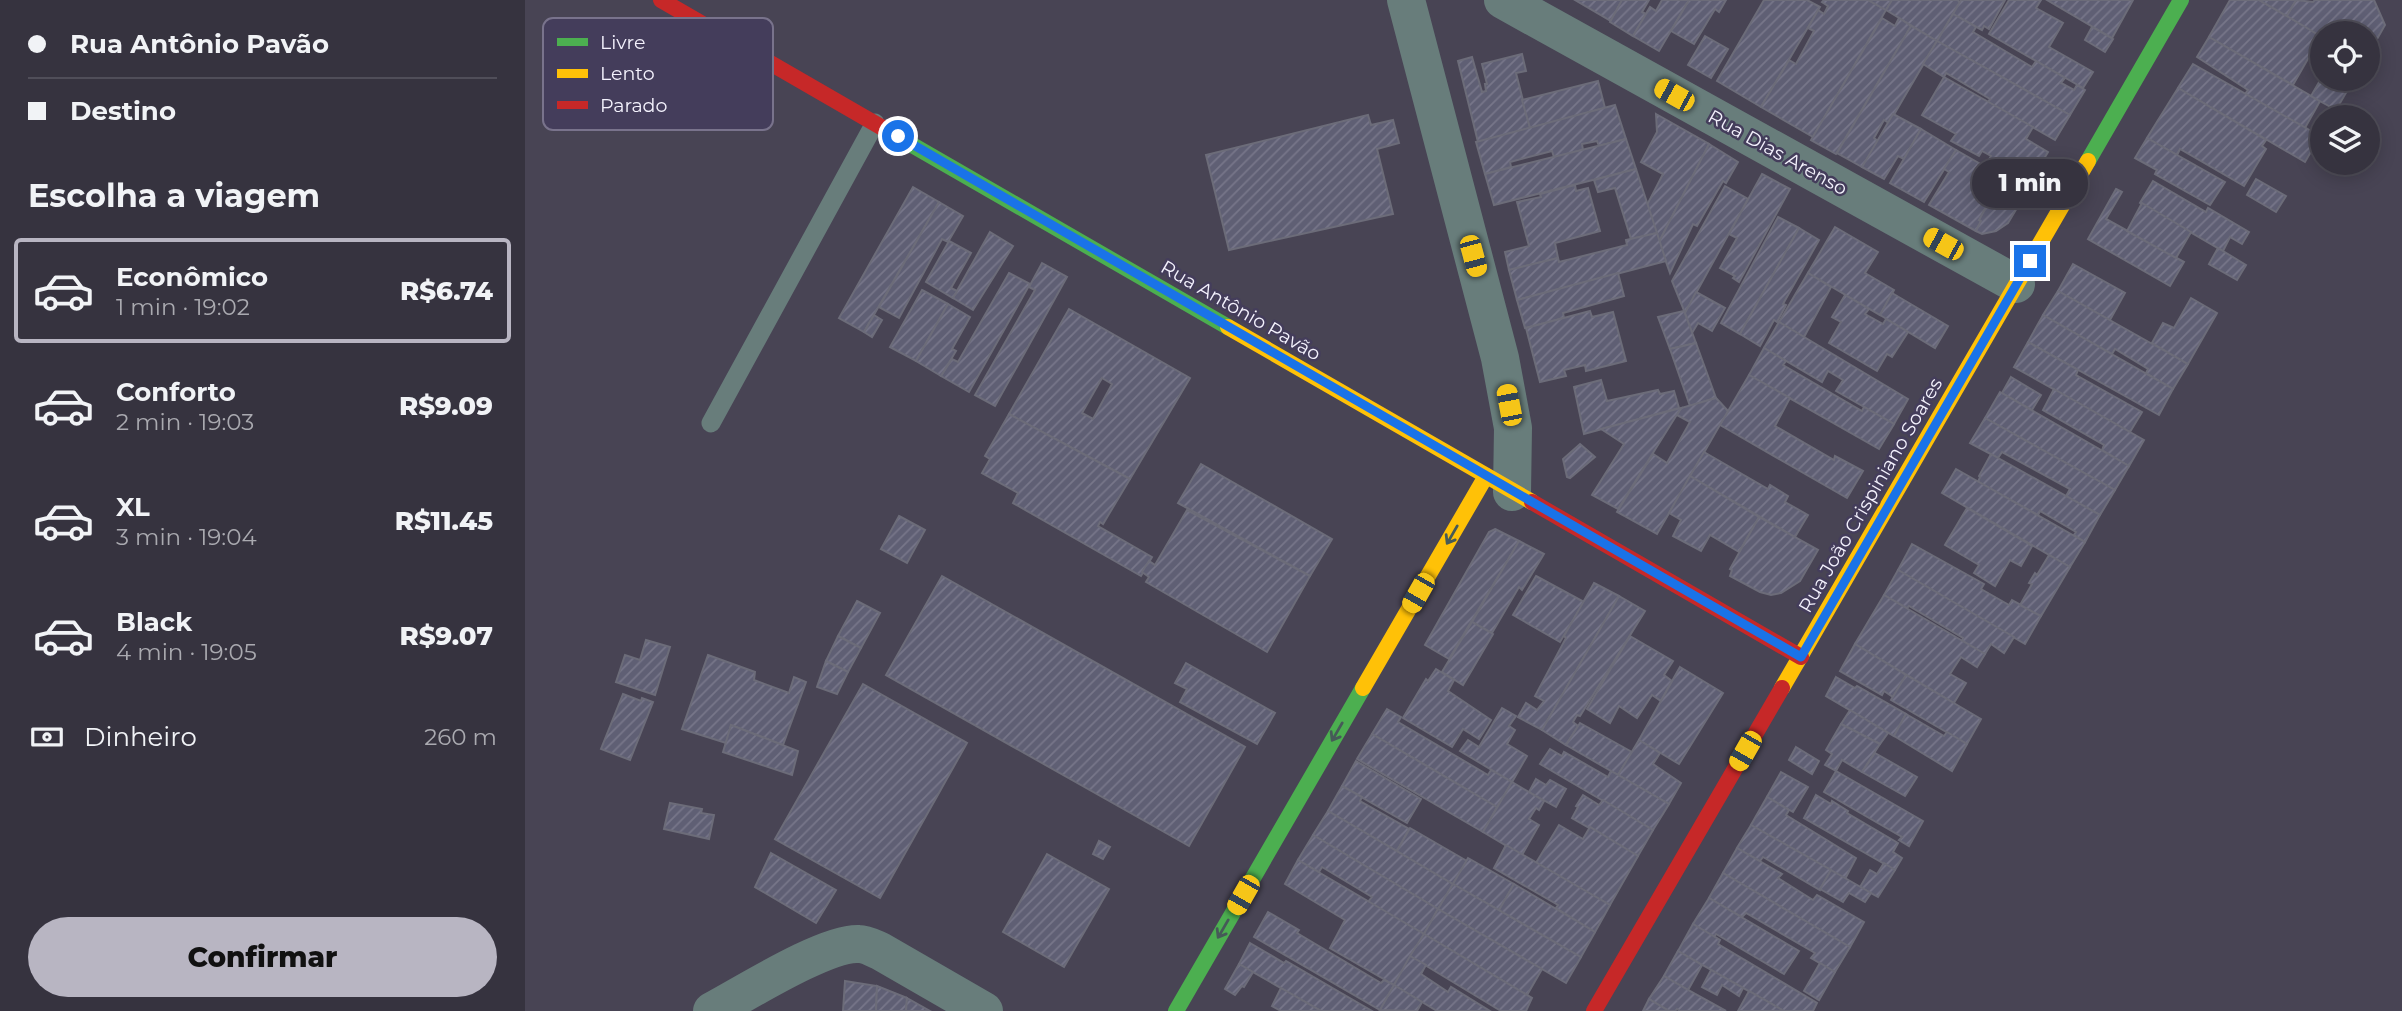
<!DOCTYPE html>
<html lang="pt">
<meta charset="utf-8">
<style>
:root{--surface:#36333f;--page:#3d3b46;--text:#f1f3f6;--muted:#aaaab0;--line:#504e59;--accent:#b8b5c2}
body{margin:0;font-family:Montserrat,sans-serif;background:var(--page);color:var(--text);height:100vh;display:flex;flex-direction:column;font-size:26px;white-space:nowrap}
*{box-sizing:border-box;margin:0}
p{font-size:23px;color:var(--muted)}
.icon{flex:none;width:38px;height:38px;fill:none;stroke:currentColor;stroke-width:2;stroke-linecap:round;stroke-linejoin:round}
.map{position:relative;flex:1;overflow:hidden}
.details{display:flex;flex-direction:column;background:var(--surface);width:525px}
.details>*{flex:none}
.banner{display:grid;align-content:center;height:154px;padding:0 28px;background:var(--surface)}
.fabs{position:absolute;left:1785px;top:21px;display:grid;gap:14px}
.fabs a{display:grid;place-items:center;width:70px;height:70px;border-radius:50%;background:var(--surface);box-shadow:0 4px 18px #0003,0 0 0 2px var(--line);font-size:35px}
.end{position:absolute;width:32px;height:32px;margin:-16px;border:9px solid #1a73e8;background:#fff;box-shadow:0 0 0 4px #fff}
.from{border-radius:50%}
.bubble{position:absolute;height:49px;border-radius:24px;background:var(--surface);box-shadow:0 4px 18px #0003,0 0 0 2px var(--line);font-size:23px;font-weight:800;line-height:49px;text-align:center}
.car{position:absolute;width:21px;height:42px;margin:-21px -10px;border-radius:9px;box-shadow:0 0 5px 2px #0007;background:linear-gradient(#f5c518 24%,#345 0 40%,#f5c518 0 76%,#345 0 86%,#f5c518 0)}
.banner b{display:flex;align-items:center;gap:24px;height:66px;font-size:26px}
.banner b+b{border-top:2px solid var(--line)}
.banner i{width:18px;height:18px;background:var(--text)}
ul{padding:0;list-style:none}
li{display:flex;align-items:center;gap:21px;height:105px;margin:0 14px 10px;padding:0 14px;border:4px solid transparent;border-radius:7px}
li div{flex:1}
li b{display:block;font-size:26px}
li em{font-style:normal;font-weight:800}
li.selected{border-color:var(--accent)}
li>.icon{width:63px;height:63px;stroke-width:1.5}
h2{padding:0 28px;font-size:32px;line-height:84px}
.pay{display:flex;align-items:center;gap:18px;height:77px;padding:0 28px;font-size:26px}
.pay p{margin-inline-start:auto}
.cta{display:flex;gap:14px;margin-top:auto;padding:14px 28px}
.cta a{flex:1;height:80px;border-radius:42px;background:var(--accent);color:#111;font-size:28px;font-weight:800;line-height:80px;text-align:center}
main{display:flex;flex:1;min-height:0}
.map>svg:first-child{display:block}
.building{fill:url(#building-hatch);stroke:#6c6c79;stroke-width:2;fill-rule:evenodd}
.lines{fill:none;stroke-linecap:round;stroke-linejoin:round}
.lane{stroke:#687d7b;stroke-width:19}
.street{stroke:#687d7b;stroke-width:38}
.fast{stroke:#4caf50;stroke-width:16}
.slow{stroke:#ffc107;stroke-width:16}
.jam{stroke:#c62828;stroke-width:16}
.oneway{stroke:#465a58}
.route{stroke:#1a73e8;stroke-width:9}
.labels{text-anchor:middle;stroke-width:5;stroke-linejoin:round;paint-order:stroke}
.street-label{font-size:19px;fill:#f4f2fd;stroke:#443d5b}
.key{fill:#443d5b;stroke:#79738c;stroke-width:2}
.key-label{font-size:19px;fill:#f4f2fd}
</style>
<main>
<section class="details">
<div class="banner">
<b><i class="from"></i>Rua Antônio Pavão</b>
<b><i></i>Destino</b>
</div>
<h2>Escolha a viagem</h2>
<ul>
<li class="selected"><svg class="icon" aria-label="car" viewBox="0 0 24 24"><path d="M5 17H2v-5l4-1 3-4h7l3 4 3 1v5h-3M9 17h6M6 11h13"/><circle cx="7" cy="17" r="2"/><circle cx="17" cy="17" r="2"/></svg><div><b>Econômico</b><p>1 min · 19:02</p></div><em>R$6.74</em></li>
<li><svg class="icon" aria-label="car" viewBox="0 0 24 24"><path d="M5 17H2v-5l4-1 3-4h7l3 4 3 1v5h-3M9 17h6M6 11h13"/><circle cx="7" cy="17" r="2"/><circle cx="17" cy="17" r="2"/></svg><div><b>Conforto</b><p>2 min · 19:03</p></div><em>R$9.09</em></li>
<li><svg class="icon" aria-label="car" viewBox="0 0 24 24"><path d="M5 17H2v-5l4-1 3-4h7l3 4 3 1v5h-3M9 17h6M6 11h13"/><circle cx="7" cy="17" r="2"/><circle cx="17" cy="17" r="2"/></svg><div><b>XL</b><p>3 min · 19:04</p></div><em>R$11.45</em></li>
<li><svg class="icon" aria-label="car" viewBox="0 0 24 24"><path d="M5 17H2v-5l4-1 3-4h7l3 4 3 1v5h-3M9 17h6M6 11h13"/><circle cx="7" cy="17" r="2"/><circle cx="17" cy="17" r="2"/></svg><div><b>Black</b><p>4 min · 19:05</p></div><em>R$9.07</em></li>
</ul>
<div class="pay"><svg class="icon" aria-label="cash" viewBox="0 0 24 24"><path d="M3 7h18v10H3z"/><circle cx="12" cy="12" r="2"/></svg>Dinheiro<p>260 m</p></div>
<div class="cta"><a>Confirmar</a></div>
</section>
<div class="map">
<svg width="1877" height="1011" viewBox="0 0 1877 1011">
<defs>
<pattern id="building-hatch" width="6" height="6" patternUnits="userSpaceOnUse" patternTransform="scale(1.75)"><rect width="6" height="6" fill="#5f5f74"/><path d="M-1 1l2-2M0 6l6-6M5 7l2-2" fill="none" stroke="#777689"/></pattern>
</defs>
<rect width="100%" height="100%" fill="#484454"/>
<g class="building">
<path d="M1050 0H1097L1086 21Z"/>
<path d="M1097 0H1124L1117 12 1121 14 1108 36 1085 22Z"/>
<path d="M1137 0H1164L1134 51 1108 36 1125 7 1131 11Z"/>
<path d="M1164 0H1201L1194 12 1190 9 1169 44 1146 31Z"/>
<path d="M1239 0H1282L1295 7 1236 107 1192 81Z"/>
<path d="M1299 0H1343L1361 10 1288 137 1236 107 1264 60 1271 64 1289 31 1283 28 1293 10 1299 14 1303 6 1297 2Z"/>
<path d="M1343 0H1367L1361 10Z"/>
<path d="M1367 0H1432L1435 2 1412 41 1361 10Z"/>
<path d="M1436 0H1480L1464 29 1459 26 1457 30 1428 14Z"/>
<path d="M1484 0H1516L1511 8 1538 23 1524 47 1568 72 1558 88 1464 34Z"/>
<path d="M1522 0H1608L1587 38Z"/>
<path d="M1705 0H1734L1796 36 1768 85 1684 37Z"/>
<path d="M1734 0H1771L1762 16Z"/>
<path d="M1771 0 1788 2 1790 0H1849L1860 25 1843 55V33H1797V37L1762 16Z"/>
<path d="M1428 14 1451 27 1448 32 1507 67 1511 61 1540 78 1536 83 1549 90 1552 85 1560 90 1545 115 1412 41Z"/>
<path d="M1357 18 1370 26 1374 18 1386 26 1311 154 1286 140Z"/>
<path d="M1386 26 1412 41 1364 123 1359 120 1349 138 1353 141 1337 167 1312 153Z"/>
<path d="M1567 27 1588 39 1580 52 1560 40Z"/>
<path d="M1180 36 1203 49 1186 78 1163 65Z"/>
<path d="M1684 37 1795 101 1780 128 1720 94 1723 90 1672 57Z"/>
<path d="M1412 41 1545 115 1530 140 1463 102 1465 99 1421 73 1419 77 1398 64Z"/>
<path d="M997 54 1001 71 991 73 1005 128 953 142 933 61 947 57 957 92 961 91 960 84H962L957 64Z"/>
<path d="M1668 64 1795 136 1780 162 1653 88Z"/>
<path d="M1419 77 1508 127 1501 139 1523 152 1500 190 1460 167 1466 156 1457 151 1454 156 1426 141 1431 134 1397 115Z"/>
<path d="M1797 77V79H1829L1811 110 1786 96Z"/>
<path d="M1073 81 1080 108 1005 128 997 100Z"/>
<path d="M1653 88 1741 140 1737 146 1741 149 1719 186 1655 149 1652 155 1622 138Z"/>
<path d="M1090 105 1101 139 1074 146 1072 141 1057 144 1058 150 1029 157 1027 151 985 162 986 167 960 174 951 142Z"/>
<path d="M1131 114 1184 144 1134 242 1122 205 1138 174 1116 162 1132 132Z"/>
<path d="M1368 114 1396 129 1379 159 1373 156 1359 179 1337 167Z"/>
<path d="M843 115 846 125 868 120 874 143 852 149 868 214 704 250 681 155Z"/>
<path d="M1396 129 1431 150 1399 202 1365 183Z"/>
<path d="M1622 138 1700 182 1685 205 1630 174 1632 170 1610 158Z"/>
<path d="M1101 139 1111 169 969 205 960 174Z"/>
<path d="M1184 144 1213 162 1201 183 1198 181 1172 226 1168 224 1145 273 1134 242Z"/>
<path d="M1431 150 1478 177 1454 220 1456 221 1451 231 1404 205 1424 172 1419 169Z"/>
<path d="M1111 169 1132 233 1106 239 1090 188 1073 192 1069 180Z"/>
<path d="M1237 174 1265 189 1214 282 1208 278 1210 276 1195 268 1212 238 1204 234Z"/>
<path d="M1478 177 1502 191 1483 223 1471 231 1457 234 1451 231 1456 221 1454 220Z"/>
<path d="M1731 179 1761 196 1751 212 1722 195Z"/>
<path d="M1628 181 1681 212 1683 208 1724 232 1717 244 1705 237 1698 251 1615 203Z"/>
<path d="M1050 185 1051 191 1063 188 1075 231 1030 243 1033 258 984 270 980 252 1004 246 992 202 1016 197 1015 194Z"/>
<path d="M1200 186 1223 199 1160 313 1147 281Z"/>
<path d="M388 187 414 202 339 332 314 318Z"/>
<path d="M1591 189 1597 192 1581 219 1659 262 1645 286 1563 239Z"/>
<path d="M414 202 438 216 423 242 417 239 374 318 354 307Z"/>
<path d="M1617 203 1666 232 1651 258 1602 231Z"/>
<path d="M1253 217 1274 228 1215 334 1196 323Z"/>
<path d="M1310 227 1353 252 1340 273 1369 290 1355 315 1283 273Z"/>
<path d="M1274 228 1294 240 1258 304 1261 305 1252 322 1249 320 1235 346 1215 334Z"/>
<path d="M465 232 488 246 448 310 428 298Z"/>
<path d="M1132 233 1141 261 992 300 984 270 1033 258 1034 262 1102 245 1101 240Z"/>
<path d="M424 241 446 253 426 288 432 291 428 298 401 282Z"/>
<path d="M1693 248 1721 265 1712 280 1684 264Z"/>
<path d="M517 263 542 277 470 406 450 395 510 290 504 287Z"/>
<path d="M1548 264 1600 293 1585 320 1533 291Z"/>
<path d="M484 273 505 284 444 392 416 376 427 359 433 362Z"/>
<path d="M1093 273 1099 296 1038 313 1039 318 1000 328 992 300Z"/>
<path d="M1283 273 1306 287 1279 337 1254 322Z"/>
<path d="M397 290 423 304 391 361 365 347Z"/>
<path d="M1533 291 1663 364 1648 389 1621 373 1623 369 1590 349 1587 354 1518 315Z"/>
<path d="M1171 292 1200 308 1187 331 1173 323 1167 333 1160 313Z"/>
<path d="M1367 293 1423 326 1410 348 1355 315Z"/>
<path d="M1320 295 1344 309 1340 314 1358 324 1361 319 1383 332 1367 357 1362 354 1352 371 1304 343 1316 322 1307 317Z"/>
<path d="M1666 298 1692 313 1663 364 1627 343 1638 323 1649 328Z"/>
<path d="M423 304 445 317 427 349 431 351 416 376 391 361Z"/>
<path d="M544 309 665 378 605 479 484 414ZM577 378 587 384 568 419 557 413Z"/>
<path d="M1065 311 1067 317 1088 312 1101 361 1061 371 1060 365 1039 370 1041 376 1015 382 1001 328Z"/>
<path d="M1159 311 1171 343 1145 349 1133 317Z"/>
<path d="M349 315 357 320 347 337 339 332Z"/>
<path d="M1518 315 1648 389 1634 415 1503 342Z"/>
<path d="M1254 322 1383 399 1369 424 1311 391 1318 380 1303 371 1297 382 1239 348Z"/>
<path d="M1503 342 1553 370 1551 375 1617 412 1605 432 1489 367Z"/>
<path d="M1171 343 1191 398 1165 406 1145 349Z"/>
<path d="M1239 348 1261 361 1258 365 1337 411 1339 407 1369 424 1354 449 1224 375Z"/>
<path d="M1224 375 1265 398 1250 426 1309 460 1310 456 1338 471 1322 498 1195 425Z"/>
<path d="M1486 377 1516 395 1507 410 1477 393Z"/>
<path d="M1076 380 1082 401 1133 390 1135 394 1149 391 1154 408 1059 434 1049 387Z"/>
<path d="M1529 389 1619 440 1604 466 1577 450 1579 445 1518 410Z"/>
<path d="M1475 392 1604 466 1590 490 1460 418Z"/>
<path d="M1191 398 1203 411 1132 534 1092 512 1128 454 1142 463 1165 422 1152 415 1156 408Z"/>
<path d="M1156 408 1093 509 1067 495 1099 444 1076 429Z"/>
<path d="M484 414 605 479 578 524 575 522 573 526 627 557 616 576 488 503 493 493 457 473 465 459 460 456Z"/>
<path d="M1460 418 1590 490 1575 515 1541 496 1545 489 1477 452 1473 458 1445 443Z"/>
<path d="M1055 444 1070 457 1045 478 1042 477 1038 459Z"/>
<path d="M1179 452 1243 489 1245 485 1263 496 1260 502 1283 515 1270 537 1165 476Z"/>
<path d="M1466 454 1575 515 1560 542 1549 535 1551 532 1515 511 1513 515 1453 482 1455 477 1454 476Z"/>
<path d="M676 464 807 539 785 576 653 503Z"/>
<path d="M1431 469 1560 542 1545 567 1417 493Z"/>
<path d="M1165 476 1234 517 1214 552 1185 535 1176 551 1148 536 1156 520 1144 513Z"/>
<path d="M1442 508 1507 546 1496 566 1485 560 1470 586 1449 573 1454 565 1420 545Z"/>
<path d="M662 510 785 576 742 652 621 582 624 577 617 572 624 561 630 565Z"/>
<path d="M374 516 400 530 382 563 356 549Z"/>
<path d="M1234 517 1293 550 1275 581 1256 593 1246 595 1235 592 1205 576 1207 570 1205 569Z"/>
<path d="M970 529 994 541 924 659 900 645 964 532Z"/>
<path d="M994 541 1019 554 997 590 994 587 967 633 947 622Z"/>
<path d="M1387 544 1459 584 1456 589 1484 605 1487 600 1516 616 1500 644 1373 570Z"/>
<path d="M1524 555 1545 567 1516 616 1495 605 1507 584 1504 583 1510 573 1512 575Z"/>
<path d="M1373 570 1489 637 1479 653 1466 644 1460 654 1439 642 1437 641 1438 638 1384 606 1382 608 1359 595Z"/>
<path d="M417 576 720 747 664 846 361 675Z"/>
<path d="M1011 576 1059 602 1035 642 988 615Z"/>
<path d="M1069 583 1094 596 1017 730 993 717 1001 703 1012 710 1019 701 1010 696 1041 638 1039 636Z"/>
<path d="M1359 595 1460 654 1452 667 1436 657 1425 674 1441 683 1429 703 1330 644Z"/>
<path d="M1094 596 1120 611 1055 716 1052 715 1048 722 1053 726 1041 745 1017 730Z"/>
<path d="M332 601 355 613 336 648 313 636Z"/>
<path d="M947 622 968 634 938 685 917 672Z"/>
<path d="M313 636 336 648 323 672 301 661Z"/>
<path d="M1105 636 1148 661 1139 675 1147 681 1136 701 1127 695 1112 718 1094 706 1085 723 1062 709Z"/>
<path d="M121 640 145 647 130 695 91 682 100 655 115 660Z"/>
<path d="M1330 644 1381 675 1368 697 1359 691 1357 695 1315 671Z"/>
<path d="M183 655 230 672 229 680 264 693 269 677 281 682 258 745 206 725 201 743 157 729Z"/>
<path d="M301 661 323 672 312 694 292 687Z"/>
<path d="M661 663 750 713 732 744 655 702 662 689 650 683Z"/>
<path d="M1155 667 1198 693 1154 764 1114 740Z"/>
<path d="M911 669 929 680 923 691 966 720 954 739 938 729 927 747 878 718 901 679 903 681Z"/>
<path d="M1381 675 1456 719 1442 744 1366 700Z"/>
<path d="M1311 677 1330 688 1332 686 1381 714 1369 736 1301 696Z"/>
<path d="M338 684 442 743 355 898 250 839Z"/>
<path d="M98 694 116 701 117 698 128 702 105 760 76 749Z"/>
<path d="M977 708 991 716 984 726 990 730 982 744 1002 756 987 782 935 751 943 740 954 747Z"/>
<path d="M862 709 876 717 873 722 963 775 966 770 987 782 972 807 847 734Z"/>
<path d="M1325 710 1363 733 1355 744 1316 724Z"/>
<path d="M1381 714 1419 736 1422 732 1442 744 1427 771 1369 736Z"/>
<path d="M1055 723 1107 752 1093 775 1041 745Z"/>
<path d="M1316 724 1355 744 1337 772 1317 760 1311 771 1300 765 1307 754 1301 750Z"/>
<path d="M206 725 273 751 267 775 198 752Z"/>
<path d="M847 734 972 807 958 832 832 759Z"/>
<path d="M1114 740 1135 753 1128 764 1156 783 1144 804 1093 775Z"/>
<path d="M1271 747 1294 761 1287 774 1264 760Z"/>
<path d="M1025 749 1037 756 1039 752 1083 777 1086 771 1144 804 1128 830 1015 764Z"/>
<path d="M1350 753 1392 777 1380 796 1337 772Z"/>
<path d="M831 761 896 799 882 823 817 786Z"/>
<path d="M1311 771 1398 821 1384 846 1374 840 1377 837 1299 792Z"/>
<path d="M1256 772 1283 787 1268 812 1242 797Z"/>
<path d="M1011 779 1021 785 1025 780 1041 789 1031 807 1004 792Z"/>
<path d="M987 782 1019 801 1014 810 1011 808 1004 819 1014 825 997 855 958 832Z"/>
<path d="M817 786 837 797 835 801 884 829 872 851 803 811Z"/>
<path d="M1058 795 1074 805 1078 800 1128 830 1113 856 1047 818 1053 807 1051 806Z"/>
<path d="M1291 795 1306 804 1307 801 1323 811 1322 813 1373 843 1368 852 1377 858 1370 870 1279 818Z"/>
<path d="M1242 797 1264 810 1261 815 1331 858 1320 879 1226 825Z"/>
<path d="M145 803 177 809 176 813 189 815 184 839 139 829Z"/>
<path d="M803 811 928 884 913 909 788 835Z"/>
<path d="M1034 825 1058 839 1065 827 1113 856 1085 905 1011 863Z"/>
<path d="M1226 825 1306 870 1295 890 1238 857 1235 861 1212 848Z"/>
<path d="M885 828 942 861 928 884 872 851Z"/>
<path d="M788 835 913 909 899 934 843 902 847 897 797 867 794 872 773 860Z"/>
<path d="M574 841 585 847 578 859 568 854Z"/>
<path d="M981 845 1085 905 1070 932 1031 908 1033 905 969 868Z"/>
<path d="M1212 848 1257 874 1253 878 1288 900 1292 895 1339 922 1325 947 1198 873Z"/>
<path d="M246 853 311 890 291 923 230 887Z"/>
<path d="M522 854 584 889 539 967 478 932Z"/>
<path d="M943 858 989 884 974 910 928 884Z"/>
<path d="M773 860 899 934 869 985 805 948 820 920 760 884Z"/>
<path d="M1359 863 1370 870 1353 897 1335 887 1345 870 1352 874Z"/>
<path d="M1306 870 1346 893 1340 902 1324 893 1318 902 1295 889Z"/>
<path d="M1198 873 1325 947 1310 972 1286 958 1290 953 1221 913 1217 917 1184 898Z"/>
<path d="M928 884 1056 957 1041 983 913 909Z"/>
<path d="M989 884 1070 932 1056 957 974 910Z"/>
<path d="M1184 898 1274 951 1259 974 1191 934 1189 937 1168 924Z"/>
<path d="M913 909 1017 969 1002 995 899 934Z"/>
<path d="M743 912 774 930 772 933 856 983 859 980 869 985 855 1010 729 937Z"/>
<path d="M1168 924 1195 940 1193 944 1292 1003 1288 1011H1259L1153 951Z"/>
<path d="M899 934 1007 998 1001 1011H976L885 956Z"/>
<path d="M725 943 759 963 761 961 847 1011H796L714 964Z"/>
<path d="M1153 951 1177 965 1163 990 1139 976Z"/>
<path d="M885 956 901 965 896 974 923 992 926 987 965 1011H912L869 985Z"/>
<path d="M1295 963 1310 972 1294 1000 1279 991Z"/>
<path d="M714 964 728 972 719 987 717 986 710 995 700 989Z"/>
<path d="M1186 970 1218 988 1214 996 1197 985 1192 995 1177 987Z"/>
<path d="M1139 976 1163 990 1201 1011H1155L1152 1009 1150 1011H1144L1124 999Z"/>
<path d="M320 981 352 986 351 1011H318Z"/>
<path d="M869 985 897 1002 892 1011 855 1010Z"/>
<path d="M352 986 382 998 381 1011H351Z"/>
<path d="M756 988 796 1011H756L747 1006Z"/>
<path d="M1224 991 1259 1011H1213Z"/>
<path d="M382 998 405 1011H381Z"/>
<path d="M1124 999 1144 1011H1118Z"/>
</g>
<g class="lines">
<path class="lane" d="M186 423 350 123"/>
<g class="street">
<path d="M881 0 975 358 988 428 987 492"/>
<path d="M978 0 1491 284"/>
<path d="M187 1011C219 994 301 942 334 944 341 944 348 948 355 951L459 1011"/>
</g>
<g class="fast">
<path d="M382 142 703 327"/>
<path d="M1563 161 1656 0"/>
<path d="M651 1011 838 688"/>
</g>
<g class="slow">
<path d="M703 327 1007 502"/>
<path d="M838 688 961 476"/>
<path d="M1257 688 1563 161"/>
</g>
<g class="jam">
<path d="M136 0 382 142"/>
<path d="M1007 502 1276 657"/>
<path d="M1069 1011 1257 688"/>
</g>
</g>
<defs><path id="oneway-shaft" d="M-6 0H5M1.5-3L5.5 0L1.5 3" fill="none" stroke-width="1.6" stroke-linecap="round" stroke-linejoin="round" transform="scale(1.75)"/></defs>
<g class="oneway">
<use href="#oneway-shaft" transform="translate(927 535) rotate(120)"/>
<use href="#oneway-shaft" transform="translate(812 732) rotate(120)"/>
<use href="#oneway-shaft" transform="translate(698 929) rotate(120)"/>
</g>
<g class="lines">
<path class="route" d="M373 136 1276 657 1505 261"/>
</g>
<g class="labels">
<g class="street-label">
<text transform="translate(1253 152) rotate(29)" y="7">Rua Dias Arenso</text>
<text transform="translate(716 310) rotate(30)" y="7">Rua Antônio Pavão</text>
<text transform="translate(1345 495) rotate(-60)" y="7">Rua João Crispiniano Soares</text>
</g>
</g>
<rect x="18" y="18" width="230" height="112" rx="10" class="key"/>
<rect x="32" y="38" width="31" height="8" fill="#4caf50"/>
<rect x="32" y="69" width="31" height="9" fill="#ffc107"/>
<rect x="32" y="101" width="31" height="8" fill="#c62828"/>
<g class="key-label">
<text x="75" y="49">Livre</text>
<text x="75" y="80">Lento</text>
<text x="75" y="112">Parado</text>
</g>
</svg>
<div class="fabs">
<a><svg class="icon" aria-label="locate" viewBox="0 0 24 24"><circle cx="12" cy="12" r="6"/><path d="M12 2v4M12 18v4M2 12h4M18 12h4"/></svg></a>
<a><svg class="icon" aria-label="layers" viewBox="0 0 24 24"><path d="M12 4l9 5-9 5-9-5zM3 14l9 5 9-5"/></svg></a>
</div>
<i class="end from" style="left:373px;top:136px"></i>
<i class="end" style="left:1505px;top:261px"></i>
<div class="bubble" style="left:1447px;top:159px;width:116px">1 min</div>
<i class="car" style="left:1149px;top:95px;rotate:299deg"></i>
<i class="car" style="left:1418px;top:244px;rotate:299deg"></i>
<i class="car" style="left:948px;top:256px;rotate:165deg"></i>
<i class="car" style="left:984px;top:405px;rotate:349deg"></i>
<i class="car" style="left:893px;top:593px;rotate:210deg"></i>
<i class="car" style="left:1220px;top:751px;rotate:210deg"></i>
<i class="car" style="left:718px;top:895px;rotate:210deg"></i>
</div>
</main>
